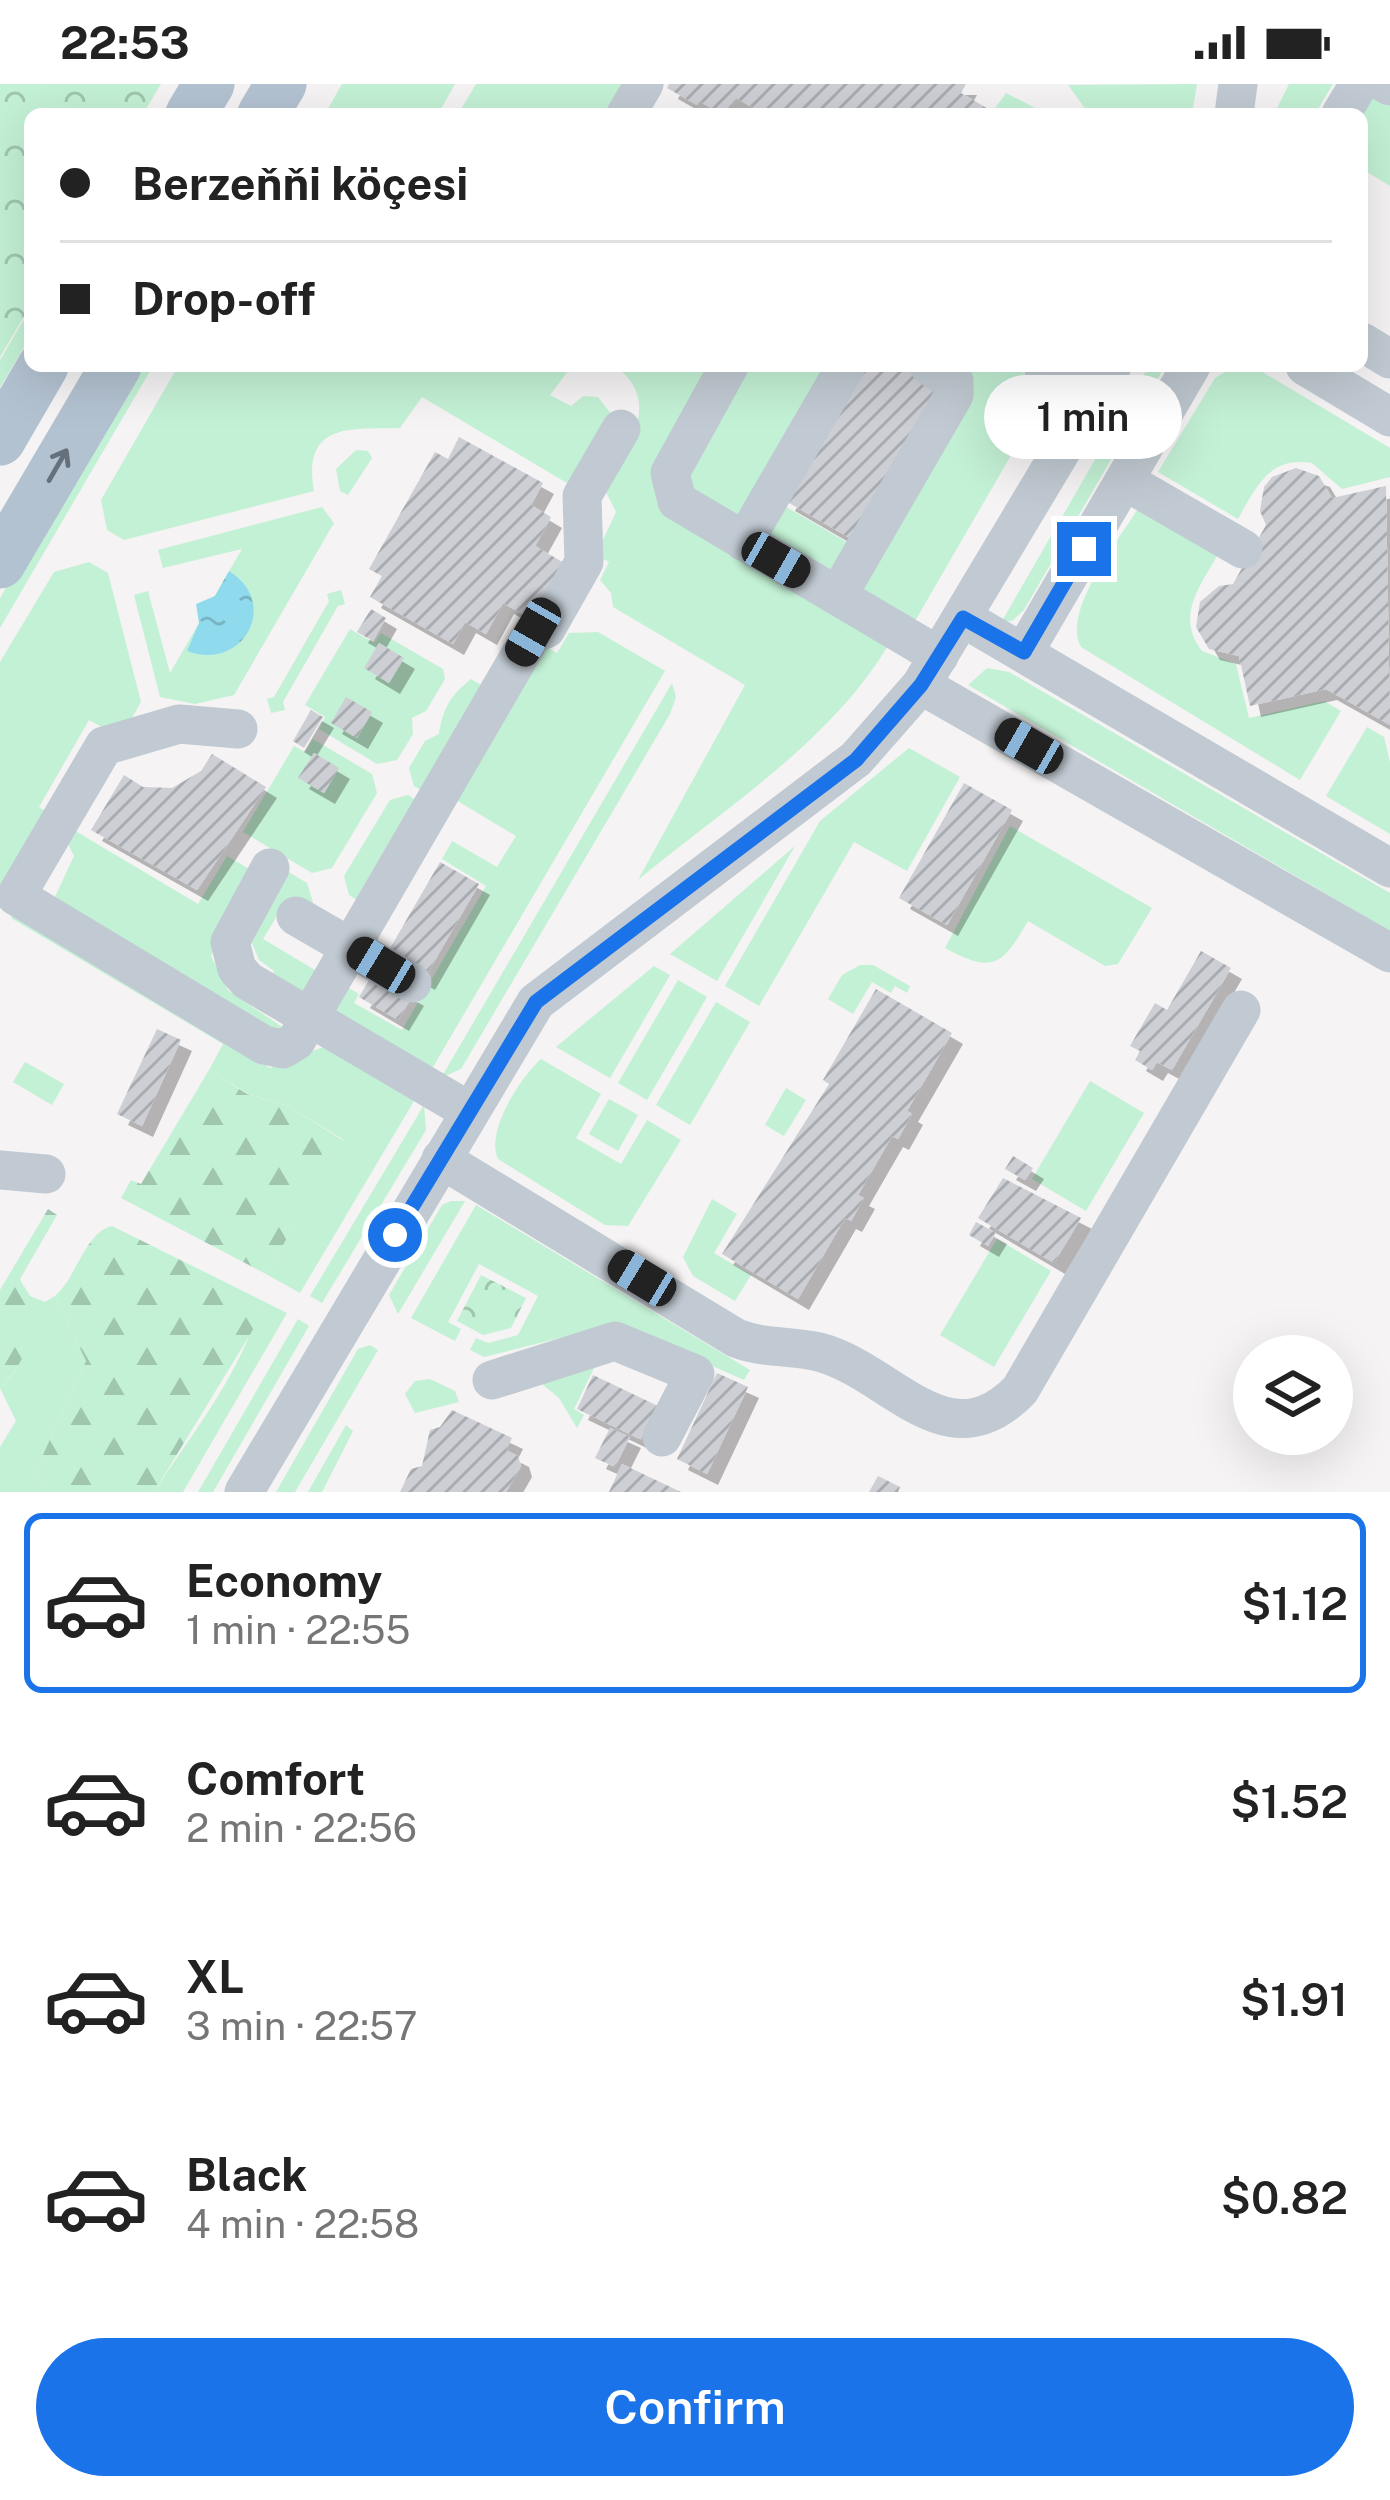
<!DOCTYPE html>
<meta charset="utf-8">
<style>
:root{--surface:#fff;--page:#f6f6f6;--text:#222;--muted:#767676;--line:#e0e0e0;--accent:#1a73e8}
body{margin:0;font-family:"Public Sans",sans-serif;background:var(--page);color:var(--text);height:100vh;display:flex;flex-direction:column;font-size:45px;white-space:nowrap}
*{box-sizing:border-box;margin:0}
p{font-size:39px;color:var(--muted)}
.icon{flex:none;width:66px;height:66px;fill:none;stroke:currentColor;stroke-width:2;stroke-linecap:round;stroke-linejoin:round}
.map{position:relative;height:1408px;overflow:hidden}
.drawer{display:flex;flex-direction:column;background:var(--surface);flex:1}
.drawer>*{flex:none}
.hud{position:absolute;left:24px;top:24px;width:1344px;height:264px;border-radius:18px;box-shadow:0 12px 48px #0002;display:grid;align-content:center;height:264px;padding:0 36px;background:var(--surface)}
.tools{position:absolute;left:1233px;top:1251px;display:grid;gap:24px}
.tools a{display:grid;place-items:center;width:120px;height:120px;border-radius:50%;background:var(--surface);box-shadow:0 12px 48px #0002;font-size:60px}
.end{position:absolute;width:54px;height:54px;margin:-27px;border:15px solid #1a73e8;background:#fff;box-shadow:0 0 0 6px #fff}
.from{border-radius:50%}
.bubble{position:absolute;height:84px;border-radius:42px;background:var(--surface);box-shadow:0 12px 48px #0002;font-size:39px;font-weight:600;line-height:84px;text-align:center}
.car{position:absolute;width:36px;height:72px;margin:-36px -18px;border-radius:15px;box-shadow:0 0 9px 3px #0007;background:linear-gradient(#222 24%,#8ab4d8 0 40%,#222 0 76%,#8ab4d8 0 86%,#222 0)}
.hud b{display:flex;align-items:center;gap:42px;height:114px;font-size:45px}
.hud b+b{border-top:3px solid var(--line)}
.hud i{width:30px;height:30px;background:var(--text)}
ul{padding:21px 0 0;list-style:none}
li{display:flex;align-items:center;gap:36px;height:180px;margin:0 24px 18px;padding:0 12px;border:6px solid transparent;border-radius:18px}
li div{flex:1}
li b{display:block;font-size:45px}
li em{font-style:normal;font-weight:600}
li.on{border-color:var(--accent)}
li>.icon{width:108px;height:108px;stroke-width:1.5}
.cta{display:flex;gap:24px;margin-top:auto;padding:24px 36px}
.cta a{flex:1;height:138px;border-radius:72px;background:var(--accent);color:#fff;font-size:48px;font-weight:600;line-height:138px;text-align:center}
.status{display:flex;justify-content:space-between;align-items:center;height:84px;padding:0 60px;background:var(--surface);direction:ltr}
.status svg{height:33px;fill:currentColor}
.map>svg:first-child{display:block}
.grass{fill:#c3f1d5}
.forest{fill:url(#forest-firs)}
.park{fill:url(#park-crowns)}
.water{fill:url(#water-ripples)}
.building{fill:url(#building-hatch);filter:url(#shadow)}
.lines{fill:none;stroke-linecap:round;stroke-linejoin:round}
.minor{stroke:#c1cad2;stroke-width:39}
.major{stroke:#b3c2d1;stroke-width:51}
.oneway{stroke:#64717d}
.route{stroke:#1a73e8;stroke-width:15}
</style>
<div class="status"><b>22:53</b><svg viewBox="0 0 49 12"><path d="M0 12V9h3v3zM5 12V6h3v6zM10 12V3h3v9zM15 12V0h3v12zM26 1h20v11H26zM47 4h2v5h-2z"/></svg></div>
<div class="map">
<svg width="1390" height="1408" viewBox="0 0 1390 1408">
<defs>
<pattern id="forest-firs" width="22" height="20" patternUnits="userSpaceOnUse" patternTransform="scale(3)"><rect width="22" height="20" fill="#c3f1d5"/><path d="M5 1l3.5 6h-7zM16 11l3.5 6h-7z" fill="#a0c6b0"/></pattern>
<pattern id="park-crowns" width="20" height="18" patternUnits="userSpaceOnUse" patternTransform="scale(3)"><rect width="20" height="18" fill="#c3f1d5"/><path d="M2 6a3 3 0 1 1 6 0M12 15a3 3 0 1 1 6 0" fill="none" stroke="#a0c6b0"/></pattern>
<pattern id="water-ripples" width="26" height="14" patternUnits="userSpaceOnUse" patternTransform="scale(3)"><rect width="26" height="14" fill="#90daee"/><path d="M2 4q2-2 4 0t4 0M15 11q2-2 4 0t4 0" fill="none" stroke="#78b4c4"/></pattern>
<pattern id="building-hatch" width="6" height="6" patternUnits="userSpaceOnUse" patternTransform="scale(3)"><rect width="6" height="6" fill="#cdcfd5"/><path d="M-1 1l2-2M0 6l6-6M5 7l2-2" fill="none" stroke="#a8abb0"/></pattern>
<filter id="shadow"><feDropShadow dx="11" dy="11" stdDeviation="0" flood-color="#0004"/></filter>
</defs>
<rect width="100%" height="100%" fill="#f5f3f3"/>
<g class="grass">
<path d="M342 0H455L438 30H325Z"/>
<path d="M476 0H628L611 30H458Z"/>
<path d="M1197 0 1192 30H1089L1068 1Z"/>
<path d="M1289 0H1333L1315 30H1274Z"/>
<path d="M1375 2 1390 11V102L1362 85V30Z"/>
<path d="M1006 9 1047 30H991Z"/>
<path d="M30 225V253L0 304V276Z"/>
<path d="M136 282H153L0 544V514Z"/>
<path d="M178 282H572L550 311 571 322 583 312 598 313 612 331 572 402 422 313 400 344C357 346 301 335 314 407L124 456 107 446 101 416Z"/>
<path d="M615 282H718L661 381 890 558C834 656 723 725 638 796L745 601 613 523 611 509 600 496 609 478 596 471 616 428 605 406C627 363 664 318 615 282Z"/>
<path d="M744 282H831L741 438 680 396Z"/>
<path d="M959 282H1012L1050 304 911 544 858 501Z"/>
<path d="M1149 282H1165L1024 526 1012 537H1002Z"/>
<path d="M1235 282 1259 286 1390 364V393L1342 405 1312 379C1269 372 1256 403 1238 435L1158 388 1215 294Z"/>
<path d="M356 366 368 367 372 374 348 411 340 407 336 385Z"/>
<path d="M781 420 850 460 833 490 766 461Z"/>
<path d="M322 423 334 439 234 611 195 620 160 613 134 511 148 507 170 589 242 465 163 484 158 466Z"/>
<path d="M1139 423 1218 470C1200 503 1175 532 1202 567L1236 580 1249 634 1324 617 1341 627 1300 696 1081 563C1061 528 1119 456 1139 423Z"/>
<path d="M89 478 108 489 141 618 121 653 89 636 39 723 52 731 0 825V578L54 488Z"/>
<path d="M341 506 345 520 338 522 283 618 285 626 271 629 267 615 274 613 329 517 327 510Z"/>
<path d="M350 545 374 559 381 549 443 585 445 595 426 627 412 634 413 650 397 676 377 680 319 645 325 633 305 621Z"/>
<path d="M598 548 665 587 430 988 326 927 342 900 359 910 354 919 402 946 486 802 442 775 452 757 497 783 516 752 451 713 541 560 557 569 569 549Z"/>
<path d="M987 584 1009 588 1390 809V847L968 601Z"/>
<path d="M471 595 489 606 427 709 414 702 409 684 425 657 439 650C443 624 450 612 471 595Z"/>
<path d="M672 599 676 613 670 630 461 985 441 994Z"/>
<path d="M1367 643 1384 653 1390 678V750L1326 712Z"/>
<path d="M313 655 372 690 377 709 332 784 312 789 243 748 294 662 305 668Z"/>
<path d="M909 664 960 693 907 787 854 758 759 922 725 902 820 737Z"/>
<path d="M408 711 421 719 362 819 349 811 344 792 390 716Z"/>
<path d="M67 742 198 820 227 772 251 786 211 872 228 906 285 945 277 958 54 815 74 772 66 756Z"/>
<path d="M1010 742 1152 824 1118 880 1105 882 1028 837C1002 882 993 890 945 864Z"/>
<path d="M795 762 717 897 670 870Z"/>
<path d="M287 787 307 799 313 818 306 828 286 817 263 855 320 889 305 915 270 894 274 887 259 876 252 859Z"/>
<path d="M16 827 270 984 323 963 414 1017 300 1209 266 1190 344 1056 288 1022 248 1010 209 986 223 960 11 834Z"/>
<path d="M860 881H873L910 902 907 909 895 902 891 909 872 898 853 930 828 915 842 891Z"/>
<path d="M654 882 670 891 610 994 556 963Z"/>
<path d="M678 896 707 913 647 1016 618 999Z"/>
<path d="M716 918 750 938 690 1041 656 1021Z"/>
<path d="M541 975 601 1010 576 1054 621 1080 647 1036 681 1056 628 1142 605 1141 498 1075C485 1048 520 994 541 975Z"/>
<path d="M25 978 64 1000 52 1021 13 998Z"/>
<path d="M1090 997 1144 1029 1086 1127 1032 1095Z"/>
<path d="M786 1004 806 1016 784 1052 765 1041Z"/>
<path d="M609 1015 638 1031 618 1067 589 1050Z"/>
<path d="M424 1021 426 1046 322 1219 310 1212Z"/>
<path d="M712 1115 737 1130 714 1169 751 1191 735 1217 693 1192 683 1173Z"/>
<path d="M451 1117H465L398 1230 389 1211 442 1121Z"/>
<path d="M476 1121 750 1286 744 1296 634 1247 603 1243 484 1273 470 1266 476 1254 488 1259 518 1251 538 1212 479 1180 448 1238 461 1245 455 1257 411 1234Z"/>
<path d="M997 1155 1051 1187 994 1283 940 1251Z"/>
<path d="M30 1212 45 1218 55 1212 86 1277 35 1388 49 1408H0V1363L16 1337 0 1304C30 1276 31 1250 30 1212Z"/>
<path d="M261 1216 287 1229 183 1408H154C193 1348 244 1286 261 1216Z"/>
<path d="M298 1235 309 1242 213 1408H198Z"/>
<path d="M370 1261 378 1266 295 1408H276L358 1265Z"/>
<path d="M597 1278 574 1325 584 1331 577 1344 559 1314 542 1300Z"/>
<path d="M430 1295 455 1307 459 1318 415 1329 405 1310 415 1297Z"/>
<path d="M346 1341 353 1347 322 1408H308Z"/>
</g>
<g class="forest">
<path d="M209 986 247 1010 288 1022 344 1057 266 1190 121 1114 131 1096 141 1100Z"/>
<path d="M48 1125 57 1131 20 1195C22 1201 27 1205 30 1212 43 1243 22 1283 0 1304V1206Z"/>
<path d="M112 1142 261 1216 254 1244 154 1408H49L35 1388 86 1277 55 1212C76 1195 85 1148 112 1142Z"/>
</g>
<g class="park">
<path d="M0 0H161L143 30H30V222L0 273Z"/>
<path d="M481 1191 526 1214 511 1244 483 1251 457 1237Z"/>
</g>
<path class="water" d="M229 487C281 519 243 588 187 567L199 539 196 520 215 512Z"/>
<g class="building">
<path d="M669 0H966L961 9 997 30H764L736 14 722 30 699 17 697 21 667 4Z"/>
<path d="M862 282H905L941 304 853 456 784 416Z"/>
<path d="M459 353 543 399 531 421 551 433 535 462 566 480 535 537 503 519 486 550 465 538 453 560 370 513 382 492 369 485 435 368 448 375Z"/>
<path d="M1296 384 1319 392 1332 414 1386 402 1390 641 1326 605 1250 622 1239 572 1209 565 1196 543 1200 518 1219 502 1233 500 1266 441 1260 427 1264 403 1272 393Z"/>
<path d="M371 525 386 534 373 557 357 548Z"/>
<path d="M379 559 404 574 389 599 364 584Z"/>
<path d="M346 613 372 628 357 654 331 639Z"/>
<path d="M311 626 323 633 304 664 293 657Z"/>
<path d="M314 669 339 684 324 709 298 694Z"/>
<path d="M212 670 266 703 197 806 91 746 124 691 143 703 172 704 201 687Z"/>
<path d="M964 699 1012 726 947 841 899 814Z"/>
<path d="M440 778 479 800 424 895 385 873Z"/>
<path d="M1201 867 1231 884 1172 986 1157 978 1152 986 1135 976 1140 967 1130 962 1155 919 1167 926Z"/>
<path d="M374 888 413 911 398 936 359 913Z"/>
<path d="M876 905 952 949 907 1027 912 1030 898 1055 892 1052 858 1111 864 1114 851 1137 845 1134 798 1215 722 1170 829 1000 823 996Z"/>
<path d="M157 945 181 956 142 1042 117 1030Z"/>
<path d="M1013 1072 1033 1084 1025 1096 1005 1085Z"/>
<path d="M1003 1094 1081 1134 1054 1179 978 1134Z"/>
<path d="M976 1138 996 1149 988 1162 969 1151Z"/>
<path d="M717 1289 748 1303 707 1390 677 1375Z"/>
<path d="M593 1291 658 1322 642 1356 577 1325Z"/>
<path d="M452 1326 512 1354 506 1366 518 1372 521 1382 506 1408H400L411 1385 422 1382 430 1346 440 1343Z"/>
<path d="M610 1344 630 1353 615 1383 595 1374Z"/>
<path d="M622 1380 681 1408H609Z"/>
<path d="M878 1392 900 1403 898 1408H869Z"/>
</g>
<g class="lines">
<g class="minor">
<path d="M1386 0 1390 2"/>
<path d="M626 30 644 0"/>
<path d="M1234 30 1238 0"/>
<path d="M1341 30 1359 0"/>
<path d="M1362 258 1390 275"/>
<path d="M729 282 670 389 677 417 939 572"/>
<path d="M1043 282 1094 312"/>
<path d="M1305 282 1390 333"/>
<path d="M1125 397 1243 465"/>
<path d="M744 458 846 282"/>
<path d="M838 511 954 311V297L929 282"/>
<path d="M963 534 1390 784"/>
<path d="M1024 568 1191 282"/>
<path d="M921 601 1390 869"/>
<path d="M238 645 179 640 104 662 16 812 264 961 283 965 296 957 533 549 546 545 584 478 582 412 621 345"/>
<path d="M270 784 230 858 237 885 248 897 469 1027"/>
<path d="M296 832 412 899"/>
<path d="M441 1075 736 1254C764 1265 791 1261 819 1268 892 1287 947 1381 1020 1306L1241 926"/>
<path d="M0 1086 46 1090"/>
<path d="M492 1296 615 1257 695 1290 662 1353"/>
<path d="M244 1408 536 918 856 675 921 601 1112 282"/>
</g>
<g class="major">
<path d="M191 30 209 0"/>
<path d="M263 30 281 0"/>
<path d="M0 356 43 282"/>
<path d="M0 479 116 282"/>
</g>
</g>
<defs><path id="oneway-shaft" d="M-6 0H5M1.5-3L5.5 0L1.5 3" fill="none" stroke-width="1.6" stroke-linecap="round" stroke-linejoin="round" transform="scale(3)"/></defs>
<use class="oneway" href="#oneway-shaft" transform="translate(58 381) rotate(-60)"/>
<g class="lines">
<path class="route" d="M395 1151 536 918 856 676 921 601 963 534 1024 568 1084 465"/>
</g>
</svg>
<div class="tools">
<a><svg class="icon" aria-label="layers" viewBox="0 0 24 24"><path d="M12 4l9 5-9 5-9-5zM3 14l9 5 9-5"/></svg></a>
</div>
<i class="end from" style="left:395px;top:1151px"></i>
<i class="end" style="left:1084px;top:465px"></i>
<div class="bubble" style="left:984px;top:291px;width:198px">1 min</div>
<i class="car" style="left:776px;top:476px;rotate:120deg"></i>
<i class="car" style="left:533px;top:548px;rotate:210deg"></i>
<i class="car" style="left:1029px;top:662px;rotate:300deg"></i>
<i class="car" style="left:381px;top:881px;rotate:301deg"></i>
<i class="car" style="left:642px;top:1194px;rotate:301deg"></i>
<div class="hud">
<b><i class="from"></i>Berzeňňi köçesi</b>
<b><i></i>Drop-off</b>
</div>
</div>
<section class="drawer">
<ul>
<li class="on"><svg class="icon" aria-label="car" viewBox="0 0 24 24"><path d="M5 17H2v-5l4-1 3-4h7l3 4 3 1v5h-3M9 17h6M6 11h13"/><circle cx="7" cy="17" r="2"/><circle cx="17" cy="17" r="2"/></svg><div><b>Economy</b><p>1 min · 22:55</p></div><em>$1.12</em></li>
<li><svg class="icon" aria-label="car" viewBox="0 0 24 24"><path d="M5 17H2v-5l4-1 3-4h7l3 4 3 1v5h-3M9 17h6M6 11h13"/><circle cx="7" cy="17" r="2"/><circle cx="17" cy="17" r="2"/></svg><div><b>Comfort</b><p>2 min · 22:56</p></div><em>$1.52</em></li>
<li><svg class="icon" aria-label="car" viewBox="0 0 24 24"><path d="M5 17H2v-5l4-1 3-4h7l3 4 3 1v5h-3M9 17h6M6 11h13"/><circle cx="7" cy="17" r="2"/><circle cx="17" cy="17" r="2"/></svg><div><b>XL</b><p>3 min · 22:57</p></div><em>$1.91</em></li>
<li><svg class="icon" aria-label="car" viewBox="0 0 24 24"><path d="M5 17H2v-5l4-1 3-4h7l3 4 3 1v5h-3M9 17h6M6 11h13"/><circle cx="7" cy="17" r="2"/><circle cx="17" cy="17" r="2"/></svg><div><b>Black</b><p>4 min · 22:58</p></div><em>$0.82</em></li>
</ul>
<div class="cta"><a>Confirm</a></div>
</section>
